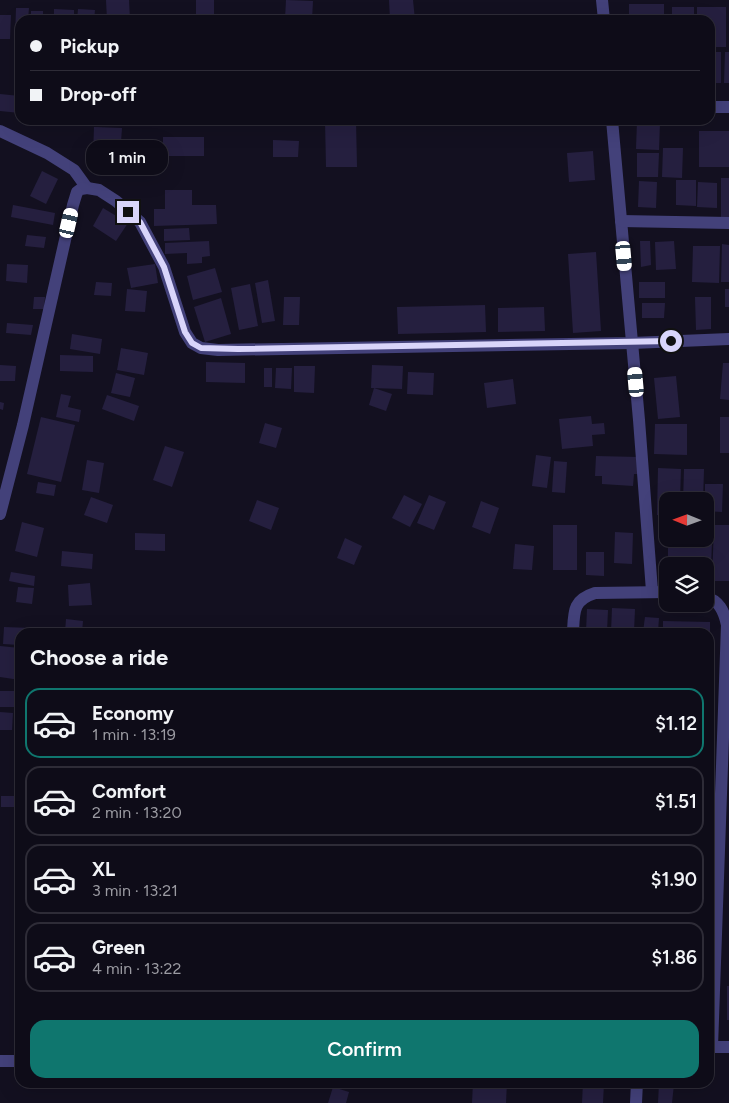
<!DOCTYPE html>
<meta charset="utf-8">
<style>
:root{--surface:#0e0c18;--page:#1c1a25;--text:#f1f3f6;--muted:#9b9ba2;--line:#2e2c37;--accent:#0f766e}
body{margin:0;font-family:Figtree,sans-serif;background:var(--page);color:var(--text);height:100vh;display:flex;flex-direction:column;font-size:19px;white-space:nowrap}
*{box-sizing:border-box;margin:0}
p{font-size:16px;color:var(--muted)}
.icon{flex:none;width:28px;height:28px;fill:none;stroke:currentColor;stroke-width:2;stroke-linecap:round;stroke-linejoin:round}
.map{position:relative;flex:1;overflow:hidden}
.details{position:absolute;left:15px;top:628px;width:699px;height:460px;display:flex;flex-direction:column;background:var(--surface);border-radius:15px;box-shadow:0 5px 20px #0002,0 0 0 1px var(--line)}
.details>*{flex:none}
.banner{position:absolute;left:15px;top:15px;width:700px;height:110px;border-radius:15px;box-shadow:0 5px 20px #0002,0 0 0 1px var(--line);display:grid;align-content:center;height:110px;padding:0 15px;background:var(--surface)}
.needle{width:32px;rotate:271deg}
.fabs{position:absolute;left:659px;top:492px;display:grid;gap:10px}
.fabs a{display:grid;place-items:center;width:55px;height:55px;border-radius:10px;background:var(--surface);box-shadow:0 5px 20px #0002,0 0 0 1px var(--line);font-size:25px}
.end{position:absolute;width:22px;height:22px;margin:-11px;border:6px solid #d9d5fa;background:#111;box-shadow:0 0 0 2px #111}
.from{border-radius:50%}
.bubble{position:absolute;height:35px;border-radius:15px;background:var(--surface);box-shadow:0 5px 20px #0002,0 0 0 1px var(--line);font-size:16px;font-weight:600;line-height:35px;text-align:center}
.car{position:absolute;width:15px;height:30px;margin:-15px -8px;border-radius:6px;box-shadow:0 0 4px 1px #0007;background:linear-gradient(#fff 24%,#345 0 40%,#fff 0 76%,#345 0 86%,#fff 0)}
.banner b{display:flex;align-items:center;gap:18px;height:48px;font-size:19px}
.banner b+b{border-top:1px solid var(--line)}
.banner i{width:12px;height:12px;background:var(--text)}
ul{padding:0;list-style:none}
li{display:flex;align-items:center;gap:15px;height:70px;margin:0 10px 8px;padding:0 5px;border:2px solid var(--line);border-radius:15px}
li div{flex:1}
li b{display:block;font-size:19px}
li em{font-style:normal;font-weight:600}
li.current{border-color:var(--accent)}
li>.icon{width:45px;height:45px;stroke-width:1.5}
h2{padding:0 15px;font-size:22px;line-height:60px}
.cta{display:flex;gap:10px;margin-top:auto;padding:10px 15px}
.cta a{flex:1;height:58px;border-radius:15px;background:var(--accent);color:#fff;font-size:20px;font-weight:600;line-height:58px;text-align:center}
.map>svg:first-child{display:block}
.building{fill:#251f3f}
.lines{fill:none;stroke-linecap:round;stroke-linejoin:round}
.minor{stroke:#43417a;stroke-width:12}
.route{stroke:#d9d5fa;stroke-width:6}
</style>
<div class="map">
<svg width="729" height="1103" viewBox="0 0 729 1103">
<rect width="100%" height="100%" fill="#131020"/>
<g class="building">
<path d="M106 0H129L130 20H107Z"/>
<rect x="196" y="0" width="18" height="20"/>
<path d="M286 0 313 1 312 20 285 19Z"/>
<path d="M389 0H413L415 20H390Z"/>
<rect x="629" y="4" width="35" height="16"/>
<rect x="672" y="7" width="22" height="13"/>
<path d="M697 7H726V47H710V20H697Z"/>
<path d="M16 8H29L28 20H20V40L15 39Z"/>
<path d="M54 9 74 10V20H54Z"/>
<path d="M78 9 95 10 94 20H77Z"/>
<rect x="31" y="11" width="12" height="9"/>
<path d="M0 15H11L10 39H0Z"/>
<rect x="710" y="52" width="11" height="31"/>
<path d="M725 52H729V83H724Z"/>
<path d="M0 94 20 96V113L0 111Z"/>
<path d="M54 120H73L72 126H54Z"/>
<path d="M325 120H356L357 167H326Z"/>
<path d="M637 121 660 122 659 150 636 149Z"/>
<path d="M94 127 122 128 120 157 93 156Z"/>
<rect x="699" y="131" width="30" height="36"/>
<rect x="163" y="137" width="41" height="19"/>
<path d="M273 140 299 141 298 157H273Z"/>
<path d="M663 148H683L682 178 662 177Z"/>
<path d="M593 151 595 180 569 182 567 153Z"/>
<path d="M637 153H659L658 177H637Z"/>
<path d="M42 171 58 179 46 204 30 196Z"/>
<rect x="721" y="178" width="8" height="39"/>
<path d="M676 180H696V206L676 205Z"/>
<path d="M639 181 657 182 656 208 638 207Z"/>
<path d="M698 182 717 183V208L697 207Z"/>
<path d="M165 190H192V205H216L217 224 154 226V209H165Z"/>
<path d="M13 205 55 213 53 225 11 217Z"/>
<path d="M103 208 128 223 116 241 93 226Z"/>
<path d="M189 228 190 240 164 241V229Z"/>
<path d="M27 235 46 237 44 248 25 246Z"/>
<path d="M209 241 210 256 202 257V263L187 264V253L165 254V243Z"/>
<path d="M640 241H650L651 265 641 267Z"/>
<path d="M674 241 676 269 656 270 655 242Z"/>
<path d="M722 244 729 245V282H721Z"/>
<path d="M693 246H720L719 283 692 282Z"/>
<path d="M596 252 601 331 573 333 568 254Z"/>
<path d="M7 264 28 265 27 283 6 281Z"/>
<path d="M155 264 158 283 131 288 127 268Z"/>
<path d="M215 268 222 292 193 300 187 276Z"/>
<path d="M268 280 275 321 262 323 255 283Z"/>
<path d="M96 282 112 283 111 296 94 295Z"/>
<rect x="639" y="282" width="26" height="16"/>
<path d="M250 284 258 326 239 330 231 288Z"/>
<path d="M127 289 147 291 145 312 125 311Z"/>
<rect x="725" y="289" width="4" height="18"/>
<path d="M34 297H45L44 309H33Z"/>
<path d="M284 297H300L299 325H283Z"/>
<path d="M695 297H711V329L696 330Z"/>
<path d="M221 298 231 334 205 342 194 307Z"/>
<path d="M642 303H665L664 318H642Z"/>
<path d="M485 305 486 332 398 334 397 307Z"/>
<path d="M544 307 545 331 498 332V308Z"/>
<path d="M7 323 33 325 31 335 6 333Z"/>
<path d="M72 334 102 339 100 354 70 349Z"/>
<path d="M121 348 148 353 144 375 117 370Z"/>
<path d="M60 355 93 356V372L60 371Z"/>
<path d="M206 362 245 363V383L206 382Z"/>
<path d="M723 363H729V400L720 399Z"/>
<path d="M0 365 16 366 15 381H0Z"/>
<path d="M372 365 403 366 402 389 371 388Z"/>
<path d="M294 366H315L314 393 294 392Z"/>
<rect x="264" y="368" width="8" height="19"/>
<path d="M276 368H292L291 389 275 388Z"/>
<path d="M408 372 434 373 433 395 407 394Z"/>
<path d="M116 373 135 378 130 397 111 393Z"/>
<path d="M676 376 680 417 658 419 654 378Z"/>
<path d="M513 379 516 404 487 408 484 383Z"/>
<path d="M374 388 392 394 386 411 369 405Z"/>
<path d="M61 394 71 396 68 407 81 410 79 422 56 417Z"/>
<path d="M107 395 139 406 134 421 102 409Z"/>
<path d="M0 402 4 403 3 410 0 409Z"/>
<path d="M591 416 592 424 604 423 605 434 592 435 593 446 562 449 559 419Z"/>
<path d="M41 417 75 425 61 482 27 474Z"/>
<rect x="720" y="417" width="9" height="36"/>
<path d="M265 423 282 428 276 448 259 443Z"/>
<path d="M655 424H687V455L654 454Z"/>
<path d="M165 446 184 452 172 487 153 480Z"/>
<path d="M536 455 551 457 547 488 532 486Z"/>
<path d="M596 456 639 457 638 474H634L633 486 602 484V476H595Z"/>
<path d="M87 460 104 463 99 493 82 490Z"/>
<path d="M554 461 567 462 565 493 552 492Z"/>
<path d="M658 468 681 469 680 501H668V516L657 515Z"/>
<path d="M684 469H704L703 501H683Z"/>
<path d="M38 482 56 485 54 496 36 493Z"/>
<path d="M705 484H723L722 512 705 511Z"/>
<path d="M404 495 422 504 410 527 392 518Z"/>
<path d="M429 495 446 502 434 530 417 523Z"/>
<path d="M91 497 113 505 107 523 84 515Z"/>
<path d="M257 500 279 508 271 530 249 521Z"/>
<path d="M481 501 499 508 490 534 472 527Z"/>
<path d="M22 522 44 528 37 557 15 551Z"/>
<rect x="553" y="525" width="24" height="45"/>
<path d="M714 525H729V581H712Z"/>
<path d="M615 532 633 533 632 564 614 563Z"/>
<path d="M135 533 165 534V551L135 550Z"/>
<path d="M345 538 362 546 354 565 337 558Z"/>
<path d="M668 539 712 542 711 567 668 566Z"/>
<path d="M515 544 534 546 532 570 513 569Z"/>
<path d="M62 551 93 554 92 569 61 566Z"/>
<path d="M586 552H604V576L586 575Z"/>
<path d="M11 572 35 576 34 586 9 581Z"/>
<path d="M90 583 92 605 69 606 68 585Z"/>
<path d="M18 587 34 588 32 604 16 602Z"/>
<path d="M612 608 635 609 634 632H611Z"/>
<path d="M587 609 608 610 607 632H586Z"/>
<path d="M645 617 659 618 658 632H643Z"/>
<path d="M66 619 83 621 82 632H65Z"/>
<path d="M663 621 710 622V632H663Z"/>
<path d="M4 627 32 628V632H20V645L3 644Z"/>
<path d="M504 630 533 631V632H504Z"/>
<path d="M548 630 566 631V632H548Z"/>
<path d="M0 646 20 648V680L0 677Z"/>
<rect x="0" y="691" width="20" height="16"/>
<path d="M0 712 13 713 12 730H0Z"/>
<rect x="1" y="796" width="19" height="11"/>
<rect x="727" y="986" width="2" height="34"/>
<path d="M473 1082H507L506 1103H472Z"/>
<path d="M583 1082 604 1083 603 1103H582Z"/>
<path d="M659 1083 674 1084 672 1103H658Z"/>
<path d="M333 1087 349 1092 346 1103H328Z"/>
</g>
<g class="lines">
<g class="minor">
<path d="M602 0 604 20"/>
<path d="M710 107H729"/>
<path d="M612 120 639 420 652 591"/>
<path d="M0 131 47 153 74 170 87 188"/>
<path d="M621 221 729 223"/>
<path d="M0 514 23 425 73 205 77 192 81 189 87 188 99 190 116 201 140 222 164 267 185 332 192 343 201 348 218 350 632 343 729 339"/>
<path d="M705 597C719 600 724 611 727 625L712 1047"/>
<path d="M573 632C574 611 573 600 595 593L668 592"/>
<path d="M709 1047H729"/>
<path d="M0 1061H20"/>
<path d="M636 1103 637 1082"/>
</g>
</g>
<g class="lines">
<path class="route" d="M128 212 140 222 164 267 185 332 192 343 201 348 238 349 671 341"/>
</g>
</svg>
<div class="fabs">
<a><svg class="needle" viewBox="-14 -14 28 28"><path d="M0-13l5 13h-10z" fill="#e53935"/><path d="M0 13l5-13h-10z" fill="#9b9ba2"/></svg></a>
<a><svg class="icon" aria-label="layers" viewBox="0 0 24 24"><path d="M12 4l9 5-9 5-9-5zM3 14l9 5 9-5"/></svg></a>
</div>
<i class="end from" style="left:671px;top:341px"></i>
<i class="end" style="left:128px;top:212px"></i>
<div class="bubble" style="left:86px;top:140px;width:82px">1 min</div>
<i class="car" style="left:69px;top:223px;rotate:13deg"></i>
<i class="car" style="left:624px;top:256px;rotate:175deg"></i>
<i class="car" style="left:636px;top:382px;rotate:355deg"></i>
<div class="banner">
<b><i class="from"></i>Pickup</b>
<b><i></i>Drop-off</b>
</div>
<section class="details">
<h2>Choose a ride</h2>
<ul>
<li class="current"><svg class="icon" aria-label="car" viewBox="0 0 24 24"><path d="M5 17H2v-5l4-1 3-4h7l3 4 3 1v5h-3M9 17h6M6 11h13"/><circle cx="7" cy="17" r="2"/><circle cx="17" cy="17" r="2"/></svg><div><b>Economy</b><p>1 min · 13:19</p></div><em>$1.12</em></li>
<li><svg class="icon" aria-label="car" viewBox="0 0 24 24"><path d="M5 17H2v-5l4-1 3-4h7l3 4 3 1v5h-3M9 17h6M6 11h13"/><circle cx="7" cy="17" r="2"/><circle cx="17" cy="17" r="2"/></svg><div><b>Comfort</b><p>2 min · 13:20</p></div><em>$1.51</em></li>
<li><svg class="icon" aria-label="car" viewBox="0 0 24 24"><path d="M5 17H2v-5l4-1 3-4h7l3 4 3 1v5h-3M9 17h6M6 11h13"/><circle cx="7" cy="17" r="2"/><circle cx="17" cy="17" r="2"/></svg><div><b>XL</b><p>3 min · 13:21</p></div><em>$1.90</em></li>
<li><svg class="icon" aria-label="car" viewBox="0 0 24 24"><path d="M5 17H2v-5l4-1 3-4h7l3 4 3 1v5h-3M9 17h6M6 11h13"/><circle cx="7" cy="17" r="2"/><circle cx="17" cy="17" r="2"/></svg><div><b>Green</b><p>4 min · 13:22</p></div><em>$1.86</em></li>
</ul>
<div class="cta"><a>Confirm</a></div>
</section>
</div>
